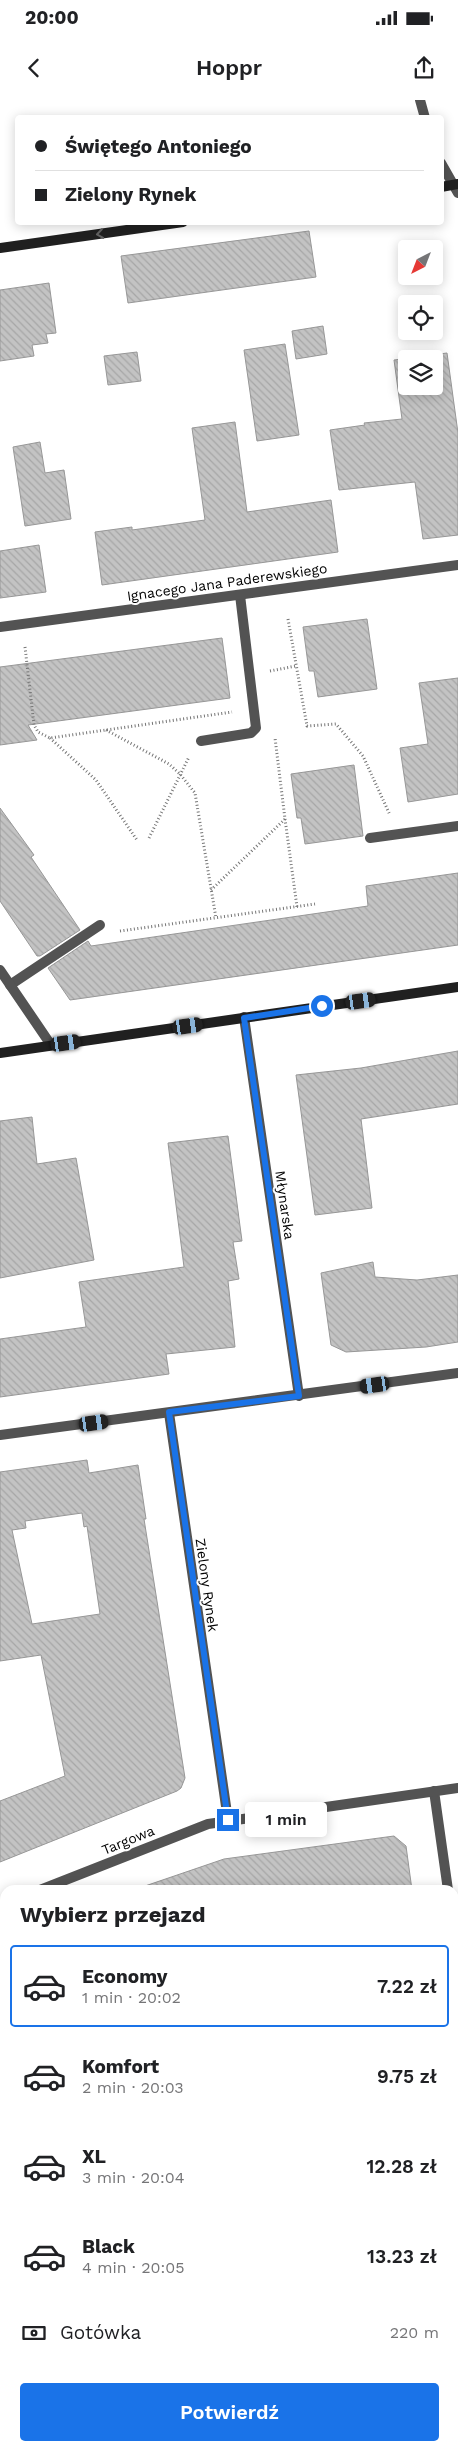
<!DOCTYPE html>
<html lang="pl">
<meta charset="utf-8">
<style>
:root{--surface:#fff;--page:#f6f6f6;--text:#202124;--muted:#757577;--line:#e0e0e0;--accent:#1a73e8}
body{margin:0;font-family:"Work Sans",sans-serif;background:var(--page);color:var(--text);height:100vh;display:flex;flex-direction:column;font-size:19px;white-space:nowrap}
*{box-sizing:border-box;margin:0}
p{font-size:16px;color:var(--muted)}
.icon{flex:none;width:28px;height:28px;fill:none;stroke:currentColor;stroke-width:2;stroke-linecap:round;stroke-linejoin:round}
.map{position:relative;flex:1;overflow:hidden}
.side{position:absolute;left:0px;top:1785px;width:459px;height:566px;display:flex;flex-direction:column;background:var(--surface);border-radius:15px 15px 0 0;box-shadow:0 2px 12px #0003}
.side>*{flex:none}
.hud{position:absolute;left:15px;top:15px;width:429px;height:110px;border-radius:5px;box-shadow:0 2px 12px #0003;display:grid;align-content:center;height:110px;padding:0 20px;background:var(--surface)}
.needle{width:32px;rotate:222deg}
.controls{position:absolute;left:398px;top:140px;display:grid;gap:10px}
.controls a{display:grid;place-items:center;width:45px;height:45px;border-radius:5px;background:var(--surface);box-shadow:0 2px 12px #0003;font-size:25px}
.end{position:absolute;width:22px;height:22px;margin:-11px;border:6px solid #1a73e8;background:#fff;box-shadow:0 0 0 2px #fff}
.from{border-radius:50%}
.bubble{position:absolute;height:35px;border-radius:5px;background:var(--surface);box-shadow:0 2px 12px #0003;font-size:16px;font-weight:600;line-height:35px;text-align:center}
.car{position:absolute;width:15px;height:30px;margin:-15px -8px;border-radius:6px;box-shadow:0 0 4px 1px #0007;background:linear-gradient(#222 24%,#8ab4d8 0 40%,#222 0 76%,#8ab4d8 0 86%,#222 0)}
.hud b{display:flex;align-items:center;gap:18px;height:48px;font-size:19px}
.hud b+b{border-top:1px solid var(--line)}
.hud i{width:12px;height:12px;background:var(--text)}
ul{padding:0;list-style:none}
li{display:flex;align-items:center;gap:15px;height:82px;margin:0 10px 8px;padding:0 10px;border:2px solid transparent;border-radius:5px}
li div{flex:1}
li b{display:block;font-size:19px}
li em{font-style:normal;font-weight:600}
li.current{border-color:var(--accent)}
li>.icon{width:45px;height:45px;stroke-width:1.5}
h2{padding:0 20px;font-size:22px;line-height:60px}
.pay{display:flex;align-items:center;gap:12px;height:55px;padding:0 20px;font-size:19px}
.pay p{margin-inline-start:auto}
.primary-button{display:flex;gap:10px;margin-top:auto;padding:10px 20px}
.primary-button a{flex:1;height:58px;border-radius:5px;background:var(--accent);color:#fff;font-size:20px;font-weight:600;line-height:58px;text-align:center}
.status{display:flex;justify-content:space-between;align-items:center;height:35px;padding:0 25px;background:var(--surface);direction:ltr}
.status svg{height:14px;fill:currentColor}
header{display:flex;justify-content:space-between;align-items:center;height:65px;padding:0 20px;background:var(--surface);font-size:22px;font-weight:600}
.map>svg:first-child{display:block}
.building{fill:url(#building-back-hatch);stroke:#979797;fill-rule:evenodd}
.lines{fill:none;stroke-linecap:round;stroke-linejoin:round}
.path{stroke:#757575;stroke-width:3;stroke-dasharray:1 2.5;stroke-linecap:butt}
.lane{stroke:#535353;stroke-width:10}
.street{stroke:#535353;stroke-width:10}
.secondary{stroke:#202020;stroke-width:10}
.oneway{stroke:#636363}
.route{stroke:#1a73e8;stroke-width:6}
.labels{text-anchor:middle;stroke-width:4;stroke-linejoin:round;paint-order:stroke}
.street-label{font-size:14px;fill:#000;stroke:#fff}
</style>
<div class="status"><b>20:00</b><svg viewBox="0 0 49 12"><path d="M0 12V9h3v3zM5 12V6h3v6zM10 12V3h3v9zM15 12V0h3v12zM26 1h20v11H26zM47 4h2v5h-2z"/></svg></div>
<header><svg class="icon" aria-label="back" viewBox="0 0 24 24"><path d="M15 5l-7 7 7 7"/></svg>Hoppr<svg class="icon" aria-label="share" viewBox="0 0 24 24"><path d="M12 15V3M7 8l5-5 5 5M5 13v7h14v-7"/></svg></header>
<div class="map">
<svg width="458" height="2351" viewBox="0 0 458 2351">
<defs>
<pattern id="building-back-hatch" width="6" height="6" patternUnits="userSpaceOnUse" patternTransform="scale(1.25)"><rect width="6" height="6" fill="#c3c3c3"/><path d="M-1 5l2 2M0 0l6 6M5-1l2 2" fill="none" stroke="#a6a6a6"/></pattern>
</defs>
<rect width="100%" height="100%" fill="#fff"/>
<g class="building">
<path d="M309 131 316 177 128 203 121 156Z"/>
<path d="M49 183 56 233 46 234 48 243 32 245 34 256 0 261V190Z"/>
<path d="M323 226 327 254 296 259 292 231Z"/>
<path d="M285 244 299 335 257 341 244 250Z"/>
<path d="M137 252 141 281 108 285 104 256Z"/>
<path d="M447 253 458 333V435L423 439 415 382 339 390 330 330 365 325 364 323 402 319 394 260ZM406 259H434V286H406Z"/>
<path d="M235 322 247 412 331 400 338 452 102 485 95 432 132 427V430L205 420 192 328Z"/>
<path d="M40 342 45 373 64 370 71 419 25 426 13 347Z"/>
<path d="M39 445 46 492 0 498V451Z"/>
<path d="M367 519 377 589 318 597 314 571H309L303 527Z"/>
<path d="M222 538 230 598 28 625 37 640 0 645V567Z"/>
<path d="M458 578V694L408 702 400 648 428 644 419 583Z"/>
<path d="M354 665 363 736 305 744 301 718H297L291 674Z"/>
<path d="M0 708 34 755 31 757 80 830 40 856H37L0 801Z"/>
<path d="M458 773V845L70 900 48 868 88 841 91 846 368 806 366 786Z"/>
<path d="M458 951V1004L361 1019 372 1108 315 1115 296 975 361 968Z"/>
<path d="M32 1017 37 1064 76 1058 94 1160 0 1178V1021Z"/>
<path d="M228 1036 242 1141 233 1142 239 1179 228 1181 235 1247 166 1254 169 1274 0 1297V1239L86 1227 79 1182 184 1167 168 1043Z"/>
<path d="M373 1162 375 1177 417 1180 458 1175V1242L426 1247 346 1252 331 1245 321 1173Z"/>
<path d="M87 1360 89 1373 138 1365 146 1419H144L185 1678 181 1688 177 1691 0 1762V1701L65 1676 41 1555 0 1561V1372ZM82 1413 84 1427 87 1426 100 1514 32 1524 12 1430 26 1428 25 1421Z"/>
<path d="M394 1736 406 1746 412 1790H146L145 1786 224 1759Z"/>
</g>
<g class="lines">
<g class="path">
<path d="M288 519 307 626 336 624 363 656 390 715"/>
<path d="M25 547 34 625 38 632 50 638 232 612"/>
<path d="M270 571 296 566"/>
<path d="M106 630 169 664 180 674 195 693 216 818"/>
<path d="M50 638 96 680 137 740"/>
<path d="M285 719 297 807"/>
<path d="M149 738 189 657"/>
<path d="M211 790 285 719 275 638"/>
<path d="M120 831 315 804"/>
</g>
<g class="lane">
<path d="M201 641 251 633 256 628 240 495"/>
<path d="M370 738 458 726"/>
<path d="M10 885 100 825"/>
</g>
<g class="street">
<path d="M420 0 425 18"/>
<path d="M441 63 458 93"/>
<path d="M0 527 458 465"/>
<path d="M0 870 51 945"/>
<path d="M244 917 299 1296"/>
<path d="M169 1313 228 1720"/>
<path d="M0 1335 458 1273"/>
<path d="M434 1691 448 1790"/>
<path d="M40 1790 208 1724 458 1688"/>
<path d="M0 1806 5 1804"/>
<path d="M454 1834 458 1864"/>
<path d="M118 2346 119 2351"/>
</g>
<g class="secondary">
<path d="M441 87 458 84"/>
<path d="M0 148 183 122"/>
<path d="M0 953 458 887"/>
<path d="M454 2141 458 2139"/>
<path d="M0 2293 5 2291"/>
</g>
</g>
<defs><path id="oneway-chevron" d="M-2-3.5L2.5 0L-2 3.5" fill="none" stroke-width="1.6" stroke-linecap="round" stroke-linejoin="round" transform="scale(1.25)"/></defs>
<use class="oneway" href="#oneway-chevron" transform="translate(100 134) rotate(172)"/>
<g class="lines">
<path class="route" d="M228 1720 169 1312 299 1296 244 918 322 906"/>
</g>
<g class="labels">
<g class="street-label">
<text transform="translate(227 482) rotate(-8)" y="5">Ignacego Jana Paderewskiego</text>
<text transform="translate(285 1105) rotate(82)" y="5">Młynarska</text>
<text transform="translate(207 1485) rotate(82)" y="5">Zielony Rynek</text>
<text transform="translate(128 1740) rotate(-22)" y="5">Targowa</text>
</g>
</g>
</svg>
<div class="controls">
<a><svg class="needle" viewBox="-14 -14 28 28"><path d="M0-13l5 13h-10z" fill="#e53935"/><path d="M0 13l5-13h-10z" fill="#757577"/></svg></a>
<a><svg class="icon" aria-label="locate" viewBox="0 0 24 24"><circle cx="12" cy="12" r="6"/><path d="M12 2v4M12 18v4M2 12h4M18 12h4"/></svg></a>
<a><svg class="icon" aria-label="layers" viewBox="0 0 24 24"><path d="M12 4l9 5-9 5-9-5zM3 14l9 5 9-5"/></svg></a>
</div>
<i class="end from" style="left:322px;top:906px"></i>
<i class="end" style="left:228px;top:1720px"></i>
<div class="bubble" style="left:245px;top:1702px;width:82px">1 min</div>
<i class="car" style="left:361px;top:901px;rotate:82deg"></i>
<i class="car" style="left:188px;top:926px;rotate:82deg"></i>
<i class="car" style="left:66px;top:943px;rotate:82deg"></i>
<i class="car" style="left:375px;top:1285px;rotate:262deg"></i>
<i class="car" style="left:94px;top:1323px;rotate:82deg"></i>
<div class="hud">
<b><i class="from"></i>Świętego Antoniego</b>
<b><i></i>Zielony Rynek</b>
</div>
<section class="side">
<h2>Wybierz przejazd</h2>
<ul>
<li class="current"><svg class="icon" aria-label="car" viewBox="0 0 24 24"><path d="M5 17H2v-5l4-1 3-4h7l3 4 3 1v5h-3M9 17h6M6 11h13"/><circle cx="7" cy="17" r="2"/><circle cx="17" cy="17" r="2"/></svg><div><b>Economy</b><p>1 min · 20:02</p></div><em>7.22 zł</em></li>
<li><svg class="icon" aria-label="car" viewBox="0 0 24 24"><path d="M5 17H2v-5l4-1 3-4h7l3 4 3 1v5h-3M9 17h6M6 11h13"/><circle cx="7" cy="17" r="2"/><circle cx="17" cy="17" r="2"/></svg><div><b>Komfort</b><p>2 min · 20:03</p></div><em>9.75 zł</em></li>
<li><svg class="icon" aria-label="car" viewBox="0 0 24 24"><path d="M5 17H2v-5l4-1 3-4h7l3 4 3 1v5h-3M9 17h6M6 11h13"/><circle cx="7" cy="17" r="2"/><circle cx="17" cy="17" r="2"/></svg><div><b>XL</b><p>3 min · 20:04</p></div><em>12.28 zł</em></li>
<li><svg class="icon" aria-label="car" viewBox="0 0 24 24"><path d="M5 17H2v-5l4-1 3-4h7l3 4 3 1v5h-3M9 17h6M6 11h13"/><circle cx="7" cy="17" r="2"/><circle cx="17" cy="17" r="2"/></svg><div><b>Black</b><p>4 min · 20:05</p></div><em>13.23 zł</em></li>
</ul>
<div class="pay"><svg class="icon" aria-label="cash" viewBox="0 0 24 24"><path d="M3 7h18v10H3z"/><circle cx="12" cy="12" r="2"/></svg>Gotówka<p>220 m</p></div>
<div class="primary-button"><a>Potwierdź</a></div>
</section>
</div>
